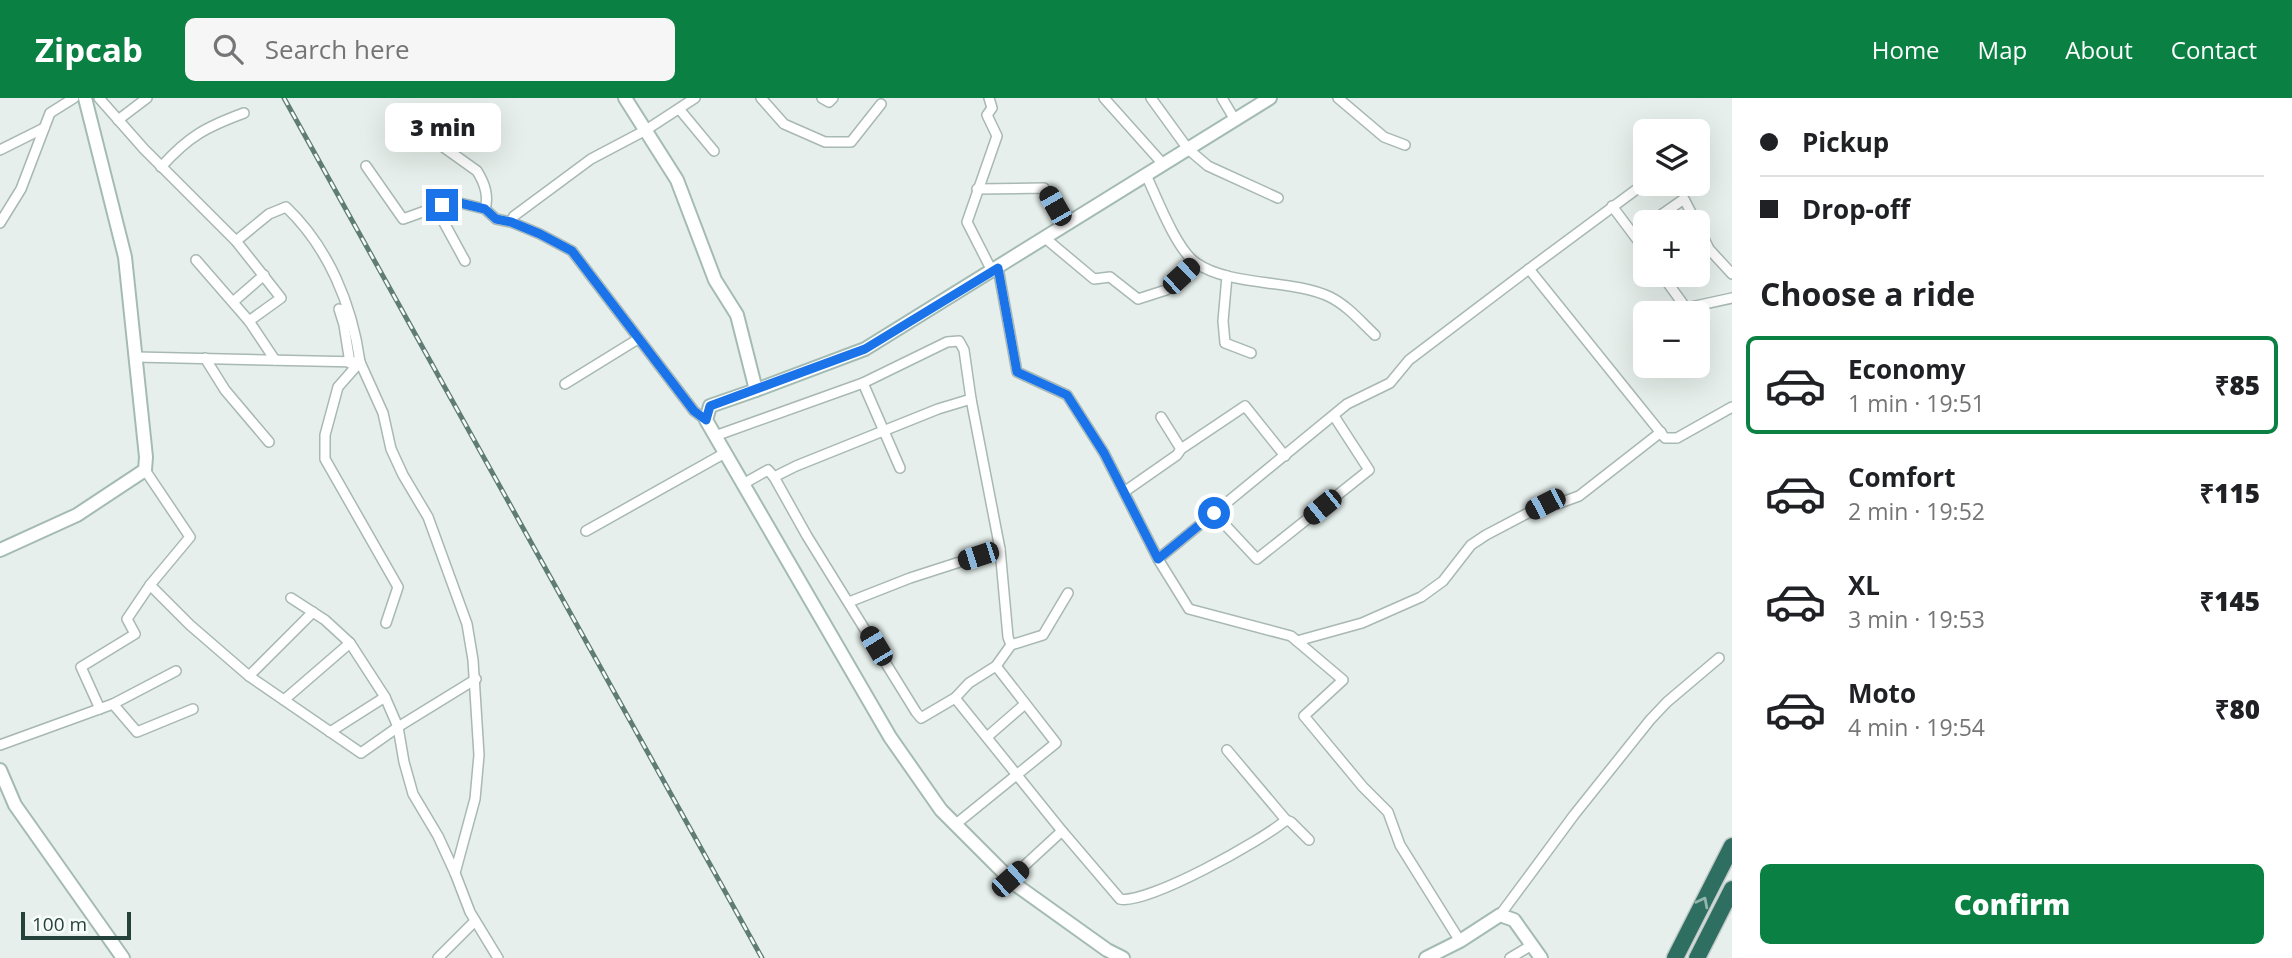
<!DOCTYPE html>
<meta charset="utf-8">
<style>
:root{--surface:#fff;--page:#f6f6f6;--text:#202124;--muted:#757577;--line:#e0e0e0;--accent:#0b8043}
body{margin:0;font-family:"Open Sans",sans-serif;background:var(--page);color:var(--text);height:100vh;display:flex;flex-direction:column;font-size:26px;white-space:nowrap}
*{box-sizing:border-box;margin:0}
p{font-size:23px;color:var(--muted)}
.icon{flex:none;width:38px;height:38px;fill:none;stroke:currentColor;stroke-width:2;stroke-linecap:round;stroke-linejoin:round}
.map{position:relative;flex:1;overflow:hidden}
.drawer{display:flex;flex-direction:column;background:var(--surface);width:560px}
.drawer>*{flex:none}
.hud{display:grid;align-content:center;height:154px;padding:0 28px;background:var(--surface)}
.tools{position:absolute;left:1633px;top:21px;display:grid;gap:14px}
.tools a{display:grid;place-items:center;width:77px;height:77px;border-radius:10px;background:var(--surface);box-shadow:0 7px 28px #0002;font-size:35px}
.scale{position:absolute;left:21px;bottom:18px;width:110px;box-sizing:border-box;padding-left:7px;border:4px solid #24423a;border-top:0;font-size:19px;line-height:24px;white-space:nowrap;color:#24423a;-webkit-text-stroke:5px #f7fbf9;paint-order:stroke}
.end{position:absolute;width:32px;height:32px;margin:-16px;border:9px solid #1a73e8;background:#fff;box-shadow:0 0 0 4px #fff}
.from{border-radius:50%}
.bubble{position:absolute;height:49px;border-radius:10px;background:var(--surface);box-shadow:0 7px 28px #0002;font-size:23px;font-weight:800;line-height:49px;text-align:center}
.car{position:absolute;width:21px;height:42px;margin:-21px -10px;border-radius:9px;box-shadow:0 0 5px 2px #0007;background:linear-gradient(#222 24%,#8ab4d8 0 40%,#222 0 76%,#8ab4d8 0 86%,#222 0)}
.hud b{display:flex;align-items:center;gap:24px;height:66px;font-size:26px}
.hud b+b{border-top:2px solid var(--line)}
.hud i{width:18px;height:18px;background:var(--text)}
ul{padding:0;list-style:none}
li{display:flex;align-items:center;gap:21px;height:98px;margin:0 14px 10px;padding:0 14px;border:4px solid transparent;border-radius:10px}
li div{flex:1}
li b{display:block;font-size:26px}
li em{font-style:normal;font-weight:800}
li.selected{border-color:var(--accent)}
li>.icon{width:63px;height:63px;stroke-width:1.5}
h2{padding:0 28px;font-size:32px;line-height:84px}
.cta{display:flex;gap:14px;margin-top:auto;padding:14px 28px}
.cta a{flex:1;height:80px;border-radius:10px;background:var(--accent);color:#fff;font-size:28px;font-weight:800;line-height:80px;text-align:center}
header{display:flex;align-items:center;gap:42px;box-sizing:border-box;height:98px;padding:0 35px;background:var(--accent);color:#fff}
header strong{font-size:33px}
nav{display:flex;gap:38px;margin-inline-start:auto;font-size:24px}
.search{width:490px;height:63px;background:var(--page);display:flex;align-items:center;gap:18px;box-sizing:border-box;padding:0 24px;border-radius:10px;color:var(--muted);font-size:26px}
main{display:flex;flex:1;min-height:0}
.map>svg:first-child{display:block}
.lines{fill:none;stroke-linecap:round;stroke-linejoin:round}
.street-casing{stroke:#a8b8b2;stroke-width:12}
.secondary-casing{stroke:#a4bbb3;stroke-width:16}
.highway-casing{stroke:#c2cac8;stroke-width:19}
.street{stroke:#fff;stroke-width:9}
.secondary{stroke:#fff;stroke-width:12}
.highway{stroke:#2f6f62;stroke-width:16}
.rail-casing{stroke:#5f7d75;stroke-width:5}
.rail{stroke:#f7fbf9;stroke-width:2.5;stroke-dasharray:8;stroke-linecap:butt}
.oneway{stroke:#93b5ae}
.route{stroke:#1a73e8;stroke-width:9}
</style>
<header>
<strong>Zipcab</strong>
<div class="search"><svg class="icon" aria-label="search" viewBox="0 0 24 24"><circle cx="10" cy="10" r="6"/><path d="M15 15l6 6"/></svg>Search here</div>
<nav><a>Home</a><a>Map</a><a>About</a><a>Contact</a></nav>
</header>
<main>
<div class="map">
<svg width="1732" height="860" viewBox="0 0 1732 860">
<rect width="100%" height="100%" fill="#e6efeb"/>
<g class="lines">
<defs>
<g id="street">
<path d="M99 0 144 51 236 143 281 200 249 223 196 162"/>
<path d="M761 0 784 26 825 44H851L881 6"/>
<path d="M822 0 829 4 833 0"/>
<path d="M989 0 992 10 987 17 997 38 967 124 992 173"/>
<path d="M1104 0 1163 66"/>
<path d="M1151 0 1188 51 1208 68 1278 100"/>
<path d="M1222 0 1235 22"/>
<path d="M1338 0 1384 39 1405 47"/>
<path d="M680 12 714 53"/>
<path d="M393 13 477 73C484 84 489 98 485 111"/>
<path d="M118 22 147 0"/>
<path d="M0 52 44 30"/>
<path d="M366 68 403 121 442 107 460 105 485 111 496 121 511 124 540 136 572 153 694 313 706 322"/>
<path d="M161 69C189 38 206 29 244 15"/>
<path d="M1146 77C1157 100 1176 151 1196 165 1231 189 1293 181 1330 199 1348 208 1361 224 1375 237"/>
<path d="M977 91 1044 90 1066 127"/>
<path d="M1612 108 1645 152"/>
<path d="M436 110 465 163"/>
<path d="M511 124 514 118 591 61 646 32 695 0"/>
<path d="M1651 124 1684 101 1696 124"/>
<path d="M0 125 21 91 50 15 74 0"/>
<path d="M1698 128 1709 151 1732 176"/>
<path d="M1634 137 1645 129"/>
<path d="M1045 140 1094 181 1110 179 1138 201 1166 192 1196 165"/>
<path d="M236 143 269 116 286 109C328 149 352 206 360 264L338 289 325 337V361L398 489 386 525"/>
<path d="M998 170 1017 274 1067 297 1104 355 1158 461 1189 511 1291 538 1343 582 1304 618 1363 689 1388 714 1400 747 1460 843"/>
<path d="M1529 171 1645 85"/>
<path d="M1662 177 1686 210 1732 200"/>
<path d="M1227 178 1223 223 1225 245 1251 255"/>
<path d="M233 204 264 177"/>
<path d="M339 211 344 227 350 265"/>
<path d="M249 223 275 262"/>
<path d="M136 259 360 264 383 315 391 351 403 377 428 419 467 526 473 562 479 657 475 701 455 775"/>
<path d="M205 260 225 292 269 344"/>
<path d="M863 285 900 370"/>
<path d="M565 286 638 241"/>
<path d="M1161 319 1181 351"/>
<path d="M715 338 863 285 947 244 959 243 964 252 971 301 1000 451 1008 539 1011 547"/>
<path d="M774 379 796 368 938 311 971 301"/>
<path d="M743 386 768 372 774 379 807 438 916 614 921 620 955 600 969 585 996 568 1011 547 1043 537 1068 495"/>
<path d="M1124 394 1177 357 1181 351 1245 308 1285 358"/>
<path d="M1214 415 1257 461 1369 372 1334 318"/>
<path d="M586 433 725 355"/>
<path d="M1158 461 1347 306 1390 285 1409 262 1529 171 1665 340H1677L1732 309"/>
<path d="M150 487 190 527 249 578 361 655 398 629 476 581"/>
<path d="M291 500 325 522 350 545 385 599 398 629 404 664 413 696 438 738 455 775 470 814 498 860"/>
<path d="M849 504 910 480 1000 451"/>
<path d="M1297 543 1362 525 1421 499 1443 483 1471 447 1486 437 1545 406H1557L1579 398 1661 334"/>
<path d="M249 578 313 514"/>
<path d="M955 600 1062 733 1120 801C1147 807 1263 742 1286 722"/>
<path d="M284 602 350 545"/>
<path d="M113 606 137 634 193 611"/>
<path d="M100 611 81 569 135 536 127 521 150 487 190 439 145 372"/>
<path d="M330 634 385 599"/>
<path d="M987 639 1025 606"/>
<path d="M0 647 113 606 176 573"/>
<path d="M1227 652 1286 722 1291 724 1309 742"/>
<path d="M956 726 1056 645 996 568"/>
<path d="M1010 781 1062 733"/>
<path d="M1500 817 1574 717 1650 622 1667 604 1719 560"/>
<path d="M438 860 475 823"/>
<path d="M1510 860 1532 847"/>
</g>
<g id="secondary">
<path d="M625 0 677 82 715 182 737 217 756 292 865 251 1270 0"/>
<path d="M756 292 710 308 706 322 890 639 941 712 1016 787 1107 852 1123 860"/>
<path d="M0 452 77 417 145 372 146 359 125 159 85 0"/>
<path d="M0 672 15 707 123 860"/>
<path d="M1426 860 1460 843 1500 817 1514 822 1541 860"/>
</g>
<g id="highway">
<path d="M1675 860 1732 748"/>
<path d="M1697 860 1732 791"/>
</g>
</defs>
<use href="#street" class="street-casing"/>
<use href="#secondary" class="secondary-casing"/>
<use href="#highway" class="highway-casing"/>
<use href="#street" class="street"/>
<use href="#secondary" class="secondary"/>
<use href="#highway" class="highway"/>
<defs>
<path id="rail" d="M284 0 762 860"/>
</defs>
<use href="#rail" class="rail-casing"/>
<use href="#rail" class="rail"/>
</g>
<defs><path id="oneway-chevron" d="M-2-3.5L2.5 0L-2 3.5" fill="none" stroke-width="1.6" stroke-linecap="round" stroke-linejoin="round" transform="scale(1.75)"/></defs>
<use class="oneway" href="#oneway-chevron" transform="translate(1703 804) rotate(-63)"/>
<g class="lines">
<path class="route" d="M442 107 460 105 485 111 496 121 511 124 540 136 572 153 694 313 706 322 710 308 865 251 998 170 1017 274 1067 297 1104 355 1158 461 1214 415"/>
</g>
</svg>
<div class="tools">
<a><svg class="icon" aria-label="layers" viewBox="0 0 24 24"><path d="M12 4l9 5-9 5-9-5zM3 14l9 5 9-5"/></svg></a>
<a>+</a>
<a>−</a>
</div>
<div class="scale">100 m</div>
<i class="end from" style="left:1214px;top:415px"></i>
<i class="end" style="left:442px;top:107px"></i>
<div class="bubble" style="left:385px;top:5px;width:116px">3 min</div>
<i class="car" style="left:1055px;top:108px;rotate:330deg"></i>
<i class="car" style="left:1181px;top:178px;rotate:47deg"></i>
<i class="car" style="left:1545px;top:406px;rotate:243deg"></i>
<i class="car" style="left:1322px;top:409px;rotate:231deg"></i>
<i class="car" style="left:978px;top:458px;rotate:252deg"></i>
<i class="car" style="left:876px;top:548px;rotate:329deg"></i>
<i class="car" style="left:1010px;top:781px;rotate:48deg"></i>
</div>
<section class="drawer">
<div class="hud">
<b><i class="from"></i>Pickup</b>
<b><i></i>Drop-off</b>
</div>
<h2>Choose a ride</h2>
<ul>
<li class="selected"><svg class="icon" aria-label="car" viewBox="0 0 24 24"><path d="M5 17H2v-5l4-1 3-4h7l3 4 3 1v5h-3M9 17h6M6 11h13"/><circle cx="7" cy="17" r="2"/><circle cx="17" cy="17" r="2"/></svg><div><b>Economy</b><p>1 min · 19:51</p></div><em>₹85</em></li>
<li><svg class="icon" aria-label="car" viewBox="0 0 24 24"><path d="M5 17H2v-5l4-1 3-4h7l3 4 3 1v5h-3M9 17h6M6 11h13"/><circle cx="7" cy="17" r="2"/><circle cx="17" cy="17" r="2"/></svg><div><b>Comfort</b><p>2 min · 19:52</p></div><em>₹115</em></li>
<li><svg class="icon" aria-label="car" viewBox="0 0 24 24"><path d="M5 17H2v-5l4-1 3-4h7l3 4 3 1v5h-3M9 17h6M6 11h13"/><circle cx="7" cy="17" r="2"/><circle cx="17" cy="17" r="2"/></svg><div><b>XL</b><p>3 min · 19:53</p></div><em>₹145</em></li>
<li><svg class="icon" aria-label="car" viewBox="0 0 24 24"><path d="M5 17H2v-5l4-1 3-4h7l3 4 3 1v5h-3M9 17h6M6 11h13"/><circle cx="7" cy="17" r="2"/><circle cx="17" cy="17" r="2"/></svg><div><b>Moto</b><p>4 min · 19:54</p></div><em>₹80</em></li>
</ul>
<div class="cta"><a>Confirm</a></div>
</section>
</main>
